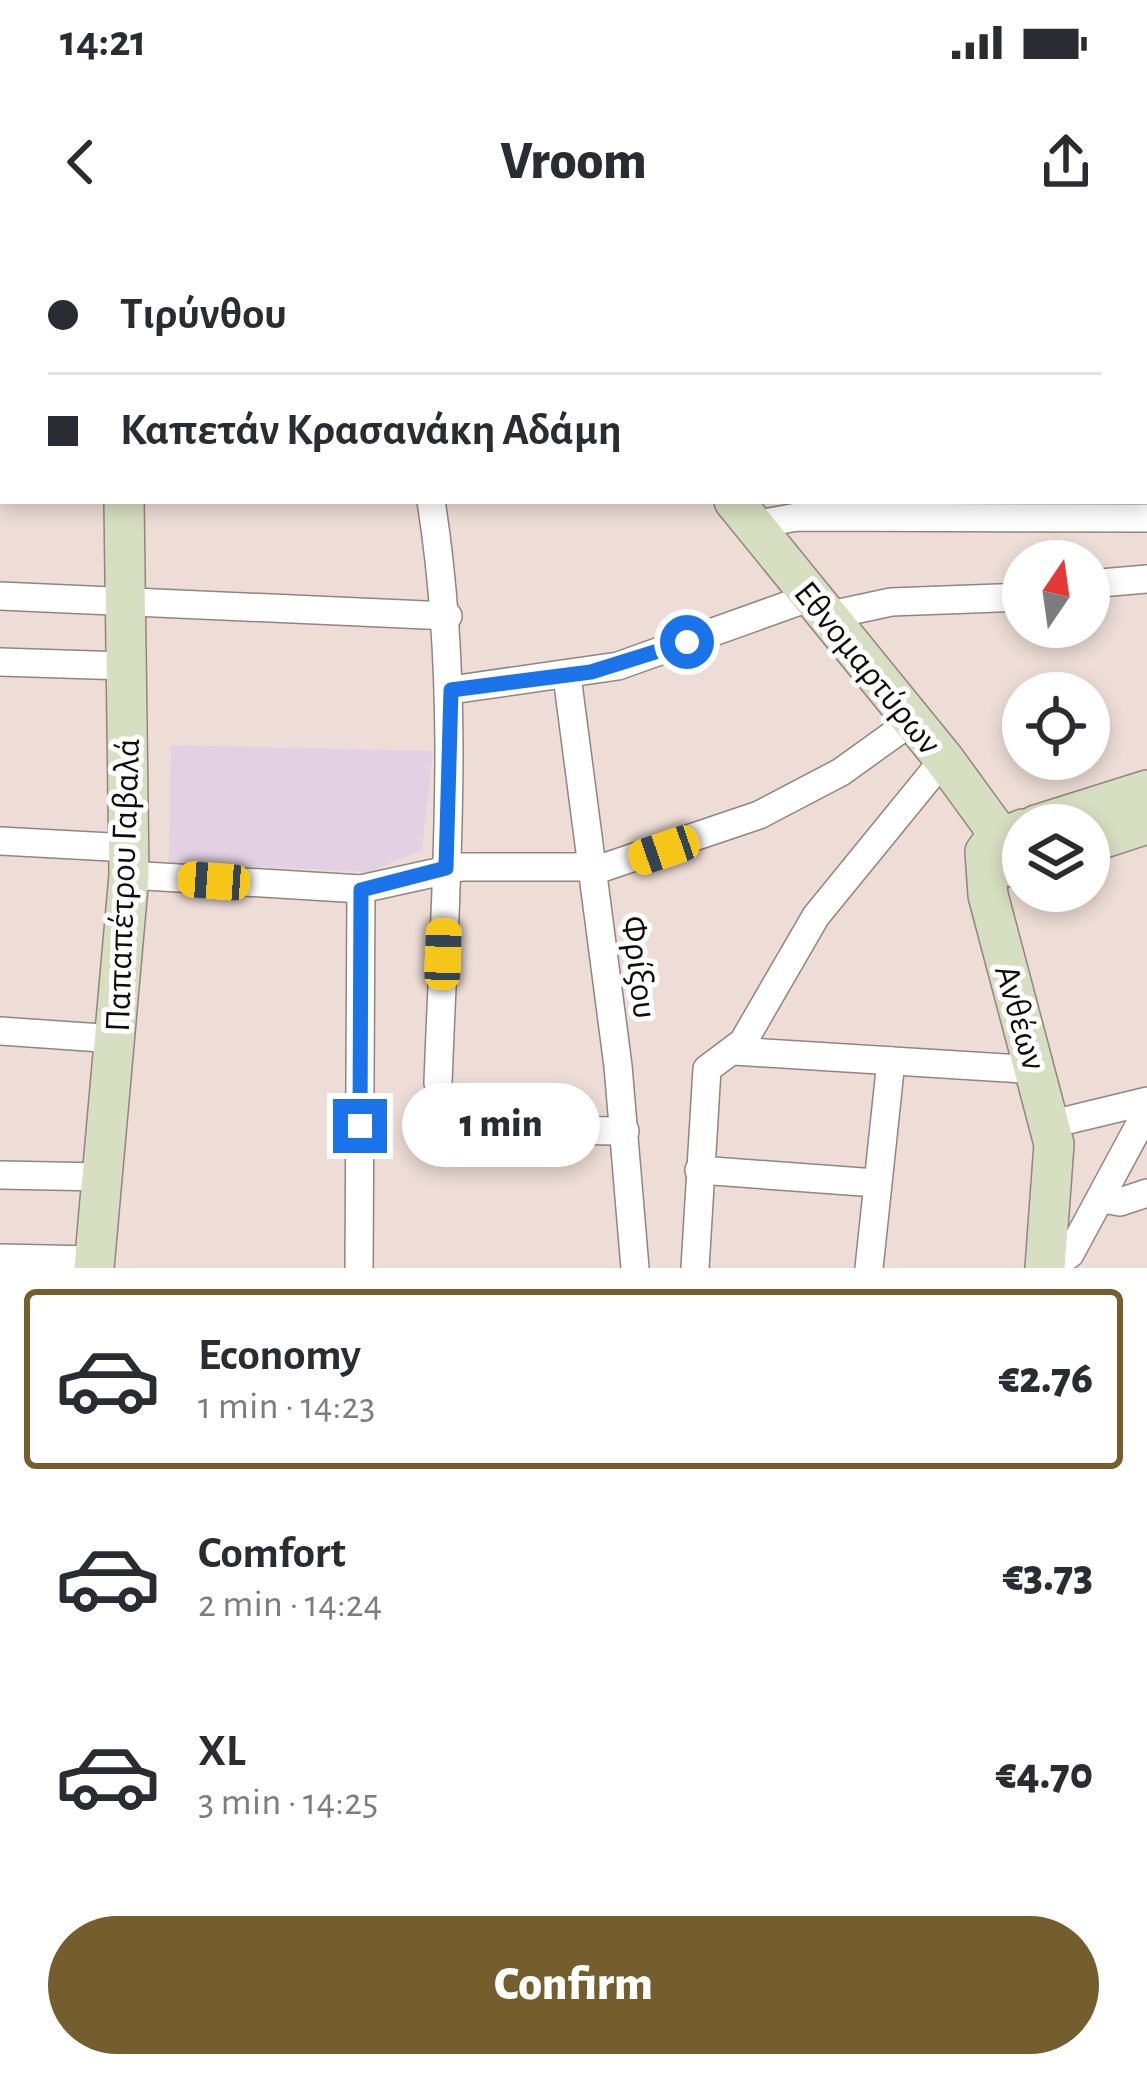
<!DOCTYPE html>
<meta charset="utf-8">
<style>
:root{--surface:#fff;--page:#f2f2f3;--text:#2b2b33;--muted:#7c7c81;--line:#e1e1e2;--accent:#755e2e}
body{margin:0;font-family:"Alegreya Sans",sans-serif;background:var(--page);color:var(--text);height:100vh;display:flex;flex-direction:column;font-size:45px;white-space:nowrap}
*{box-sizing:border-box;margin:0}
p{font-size:39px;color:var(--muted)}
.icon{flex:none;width:66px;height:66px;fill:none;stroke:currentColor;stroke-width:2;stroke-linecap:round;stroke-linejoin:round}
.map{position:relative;height:1028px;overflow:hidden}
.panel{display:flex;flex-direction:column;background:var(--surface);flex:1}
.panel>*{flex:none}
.top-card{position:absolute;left:0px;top:0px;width:1149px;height:264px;box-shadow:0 6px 18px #0003;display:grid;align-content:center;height:264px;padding:0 48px;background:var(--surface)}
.needle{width:78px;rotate:13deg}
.buttons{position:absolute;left:1002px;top:300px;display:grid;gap:24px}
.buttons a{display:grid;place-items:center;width:108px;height:108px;border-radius:50%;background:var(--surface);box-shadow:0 6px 18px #0003;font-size:60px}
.end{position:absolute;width:54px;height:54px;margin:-27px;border:15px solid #1a73e8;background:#fff;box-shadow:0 0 0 6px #fff}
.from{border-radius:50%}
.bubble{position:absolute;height:84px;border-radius:42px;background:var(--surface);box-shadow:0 6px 18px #0003;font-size:39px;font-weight:800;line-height:84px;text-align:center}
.car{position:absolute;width:36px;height:72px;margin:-36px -18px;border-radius:15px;box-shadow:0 0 9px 3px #0007;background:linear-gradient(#f5c518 24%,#345 0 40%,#f5c518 0 76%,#345 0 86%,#f5c518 0)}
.top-card b{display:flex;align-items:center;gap:42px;height:114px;font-size:45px}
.top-card b+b{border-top:3px solid var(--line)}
.top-card i{width:30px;height:30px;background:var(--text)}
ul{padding:21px 0 0;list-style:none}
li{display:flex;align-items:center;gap:36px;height:180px;margin:0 24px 18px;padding:0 24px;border:6px solid transparent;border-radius:12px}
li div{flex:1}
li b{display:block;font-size:45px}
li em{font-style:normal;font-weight:800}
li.current{border-color:var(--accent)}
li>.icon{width:108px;height:108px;stroke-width:1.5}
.cta{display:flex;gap:24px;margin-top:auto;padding:24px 48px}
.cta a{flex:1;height:138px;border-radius:72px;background:var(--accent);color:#fff;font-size:48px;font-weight:800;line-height:138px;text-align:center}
.status{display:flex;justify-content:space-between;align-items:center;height:84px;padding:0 60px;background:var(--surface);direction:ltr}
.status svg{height:33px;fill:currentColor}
header{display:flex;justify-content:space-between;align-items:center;height:156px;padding:0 48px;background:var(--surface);font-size:54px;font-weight:800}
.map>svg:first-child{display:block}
.education{fill:#e1d1e3}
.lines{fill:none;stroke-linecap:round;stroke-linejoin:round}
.street-casing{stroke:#93847e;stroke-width:30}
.secondary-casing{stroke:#93847e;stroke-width:42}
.street{stroke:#fff;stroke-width:27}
.secondary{stroke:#d6dfc1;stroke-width:39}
.route{stroke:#1a73e8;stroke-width:15}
.labels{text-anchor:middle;stroke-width:10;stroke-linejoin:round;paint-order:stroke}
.street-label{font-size:36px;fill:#120d0b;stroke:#fff}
</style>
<div class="status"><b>14:21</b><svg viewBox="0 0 49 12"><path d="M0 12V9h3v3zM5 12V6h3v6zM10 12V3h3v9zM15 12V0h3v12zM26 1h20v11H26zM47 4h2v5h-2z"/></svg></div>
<header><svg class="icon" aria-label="back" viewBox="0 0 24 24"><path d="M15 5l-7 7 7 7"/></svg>Vroom<svg class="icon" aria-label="share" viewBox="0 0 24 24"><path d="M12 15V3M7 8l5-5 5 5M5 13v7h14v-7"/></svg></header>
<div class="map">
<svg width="1147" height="1028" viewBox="0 0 1147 1028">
<rect width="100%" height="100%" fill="#edddd6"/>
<path class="education" d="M171 505 433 511 422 610 369 632 169 623Z"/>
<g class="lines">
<defs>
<g id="street">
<path d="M320 0 321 3"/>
<path d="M729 3 735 0"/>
<path d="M1146 116H1147"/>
<path d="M0 227H3"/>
<path d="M431 261C462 455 445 648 438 843"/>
<path d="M753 285 797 277 1147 278"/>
<path d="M1089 344 1147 339"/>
<path d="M0 356 448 376"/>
<path d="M826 376 891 362 1023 357"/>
<path d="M0 422 125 426"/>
<path d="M567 436 618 826 635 1028"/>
<path d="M451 450 618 426 811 357"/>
<path d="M0 601 129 608"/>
<path d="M129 635 361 649 461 627H605L759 575 841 532 912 481"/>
<path d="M0 791 116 799"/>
<path d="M734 811 1037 830"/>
<path d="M1052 884 1147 861"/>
<path d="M450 889 625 891"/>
<path d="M699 930 876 943"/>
<path d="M0 935 103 937"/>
<path d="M1102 959 1120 962 1147 953"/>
<path d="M0 1018 94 1020"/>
<path d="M359 1028 361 649"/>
<path d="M695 1028 707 829 743 802 816 676 944 519"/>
<path d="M869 1028 891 821"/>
<path d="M1050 1028 1070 1014 1147 871"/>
</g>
<g id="secondary">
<path d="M114 0V3"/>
<path d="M521 0 523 3"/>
<path d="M734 261 944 519 1000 596 1013 627"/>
<path d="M1036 585 1147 550"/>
<path d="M1023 589 993 601 985 612 988 655 1054 904 1045 1028"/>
<path d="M1089 603 1147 584"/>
<path d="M94 1028 129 635 124 261"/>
</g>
</defs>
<use href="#street" class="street-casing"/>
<use href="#secondary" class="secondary-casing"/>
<use href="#street" class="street"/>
<use href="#secondary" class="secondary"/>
</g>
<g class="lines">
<path class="route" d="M360 886 361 650 446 628 451 450 591 432 687 402"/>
</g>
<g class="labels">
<g class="street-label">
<text transform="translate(869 427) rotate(51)" y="13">Εθνομαρτύρων</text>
<text transform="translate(121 645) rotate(-88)" y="13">Παπαπέτρου Γαβαλά</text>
<text transform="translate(641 727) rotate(83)" y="13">Φρίξου</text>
<text transform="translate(1022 777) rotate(74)" y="13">Ανθέων</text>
</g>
</g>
</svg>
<div class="buttons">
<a><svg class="needle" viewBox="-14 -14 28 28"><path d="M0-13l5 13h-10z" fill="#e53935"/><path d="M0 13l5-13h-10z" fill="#7c7c81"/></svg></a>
<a><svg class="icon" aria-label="locate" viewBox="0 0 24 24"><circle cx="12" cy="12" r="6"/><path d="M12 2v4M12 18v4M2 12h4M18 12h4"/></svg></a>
<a><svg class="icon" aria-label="layers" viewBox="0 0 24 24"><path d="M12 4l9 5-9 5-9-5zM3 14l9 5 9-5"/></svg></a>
</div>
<i class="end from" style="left:687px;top:402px"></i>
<i class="end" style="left:360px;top:886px"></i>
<div class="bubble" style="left:402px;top:843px;width:198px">1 min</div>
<i class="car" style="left:664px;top:610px;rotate:251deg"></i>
<i class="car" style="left:214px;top:641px;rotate:274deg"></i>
<i class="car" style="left:443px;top:714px;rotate:2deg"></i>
<div class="top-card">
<b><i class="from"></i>Τιρύνθου</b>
<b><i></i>Καπετάν Κρασανάκη Αδάμη</b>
</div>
</div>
<section class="panel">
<ul>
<li class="current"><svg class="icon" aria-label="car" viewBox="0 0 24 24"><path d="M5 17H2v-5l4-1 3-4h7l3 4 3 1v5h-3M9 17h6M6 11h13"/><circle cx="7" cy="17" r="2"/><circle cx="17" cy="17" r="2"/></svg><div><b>Economy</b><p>1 min · 14:23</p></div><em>€2.76</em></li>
<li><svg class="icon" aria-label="car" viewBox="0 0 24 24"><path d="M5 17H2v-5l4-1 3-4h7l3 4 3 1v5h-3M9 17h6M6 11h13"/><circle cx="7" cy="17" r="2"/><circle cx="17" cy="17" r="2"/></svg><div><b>Comfort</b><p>2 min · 14:24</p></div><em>€3.73</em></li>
<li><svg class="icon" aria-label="car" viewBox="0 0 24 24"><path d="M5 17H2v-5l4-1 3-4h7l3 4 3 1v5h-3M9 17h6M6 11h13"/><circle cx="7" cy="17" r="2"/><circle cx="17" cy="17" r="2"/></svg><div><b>XL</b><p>3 min · 14:25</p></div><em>€4.70</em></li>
</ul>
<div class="cta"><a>Confirm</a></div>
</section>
